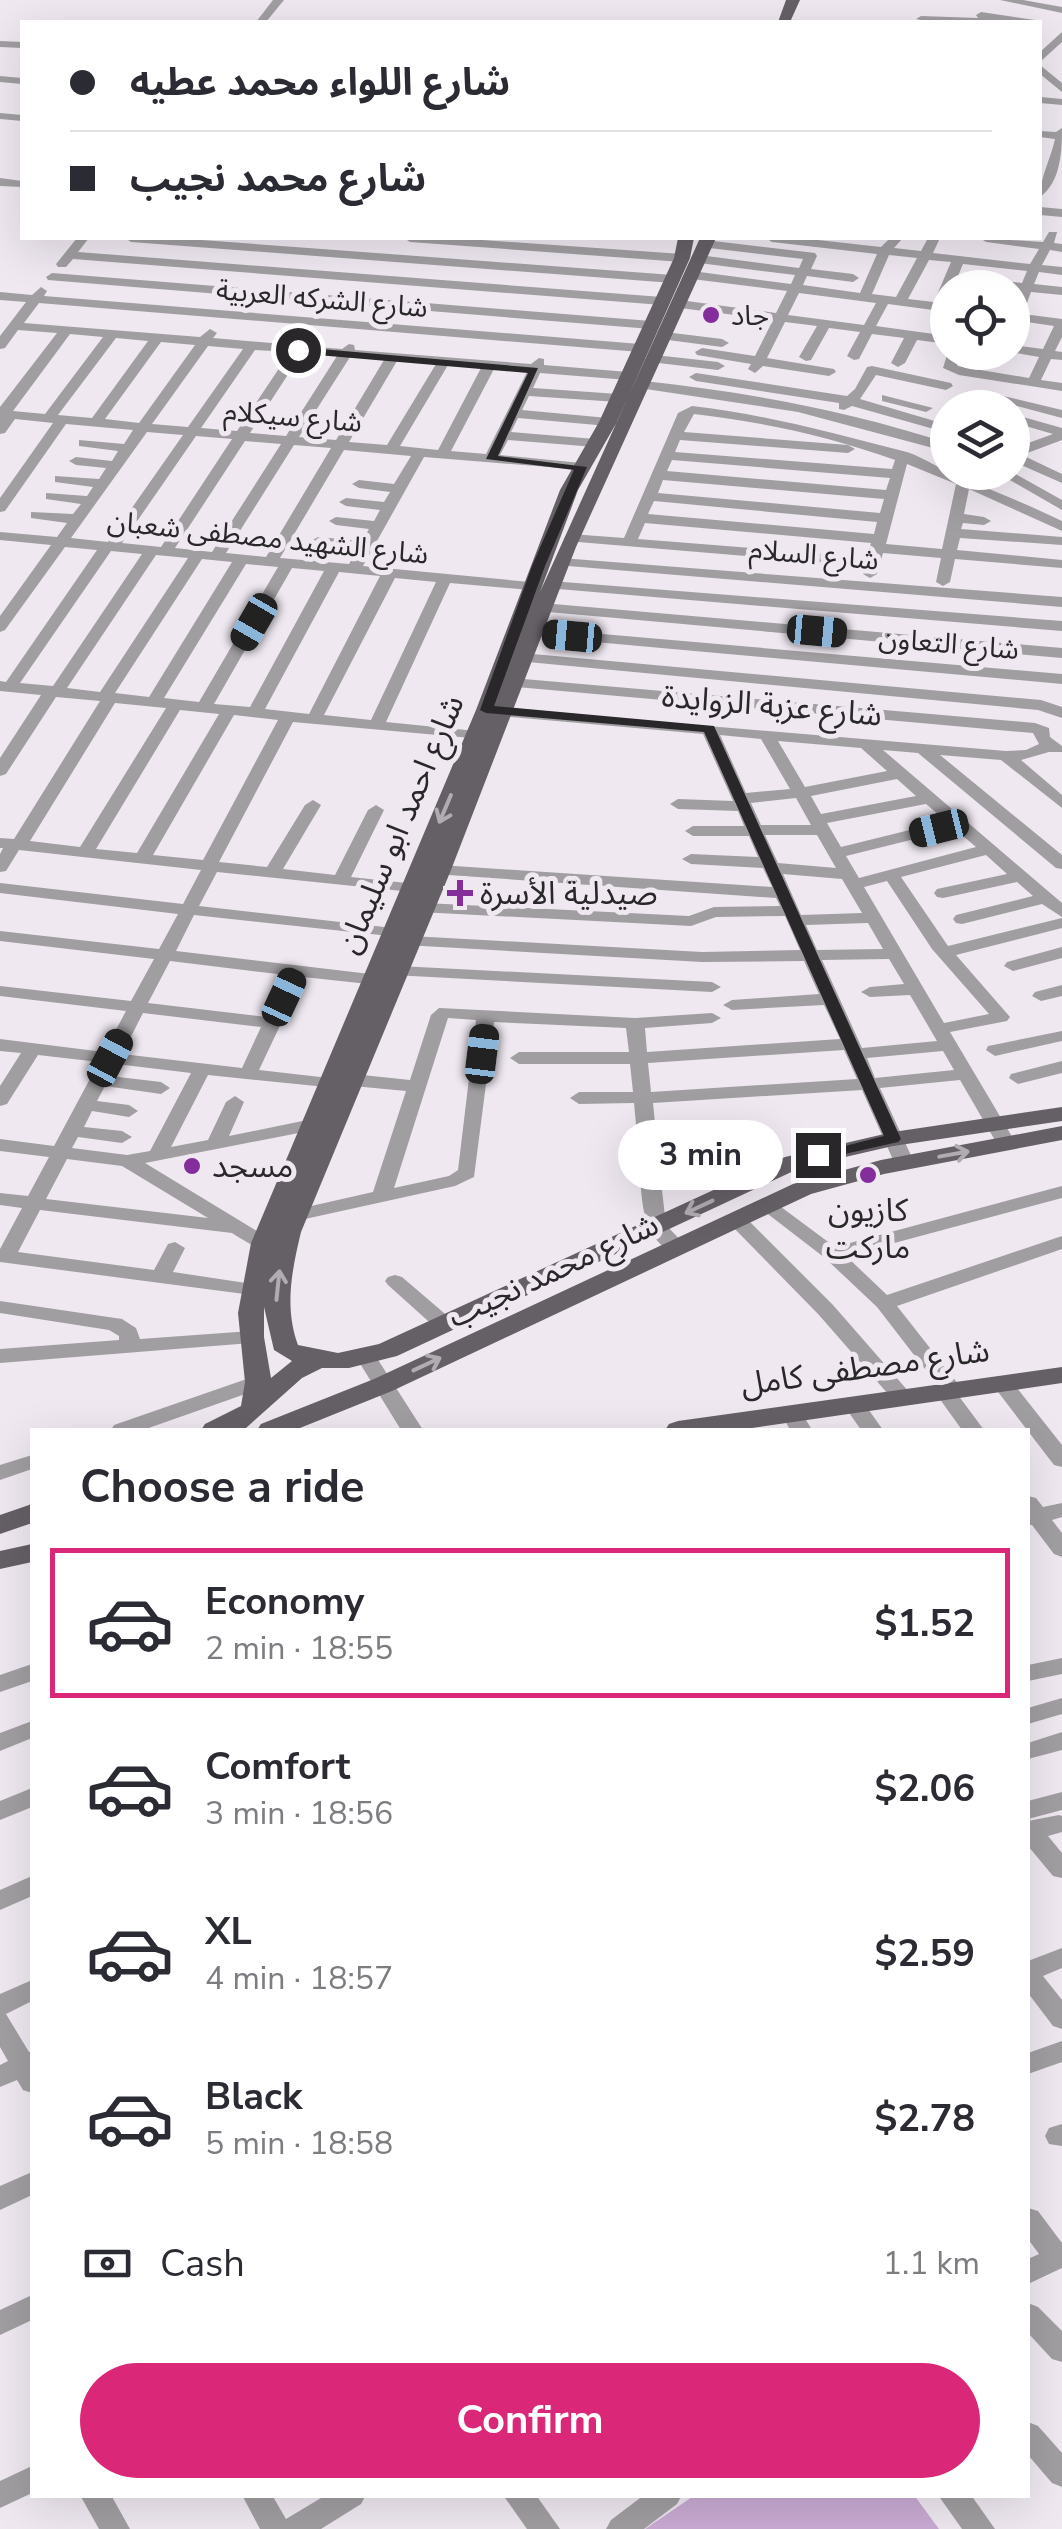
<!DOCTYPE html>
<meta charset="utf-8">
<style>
:root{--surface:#fff;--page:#f2f2f3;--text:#2b2b33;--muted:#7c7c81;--line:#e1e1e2;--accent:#db2777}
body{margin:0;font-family:"Nunito Sans","Noto Sans Arabic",sans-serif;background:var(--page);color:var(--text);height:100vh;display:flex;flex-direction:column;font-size:38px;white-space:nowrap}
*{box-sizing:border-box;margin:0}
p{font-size:32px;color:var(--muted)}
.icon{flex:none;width:55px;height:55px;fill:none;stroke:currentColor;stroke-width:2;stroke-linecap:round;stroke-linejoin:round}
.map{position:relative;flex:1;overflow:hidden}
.sheet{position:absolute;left:30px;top:1428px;width:1000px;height:1070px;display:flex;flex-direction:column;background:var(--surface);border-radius:0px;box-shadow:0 10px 40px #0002}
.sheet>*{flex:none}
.hud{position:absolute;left:20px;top:20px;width:1022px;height:220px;border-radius:0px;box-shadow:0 10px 40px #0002;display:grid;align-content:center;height:220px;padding:0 50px;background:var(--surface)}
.buttons{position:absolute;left:930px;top:270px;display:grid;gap:20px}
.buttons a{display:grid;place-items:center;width:100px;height:100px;border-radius:50%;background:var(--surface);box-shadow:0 10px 40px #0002;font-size:50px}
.end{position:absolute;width:45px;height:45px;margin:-22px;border:12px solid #29272a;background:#fff;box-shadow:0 0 0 5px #fff}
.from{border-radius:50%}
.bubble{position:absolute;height:70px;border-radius:35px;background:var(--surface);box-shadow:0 10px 40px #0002;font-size:32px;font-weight:700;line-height:70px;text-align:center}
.car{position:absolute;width:30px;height:60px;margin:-30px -15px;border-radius:12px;box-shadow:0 0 8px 2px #0007;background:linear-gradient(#222 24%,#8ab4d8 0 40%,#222 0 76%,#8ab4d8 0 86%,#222 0)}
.hud b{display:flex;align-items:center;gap:35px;height:95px;font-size:38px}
.hud b+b{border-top:2px solid var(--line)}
.hud i{width:25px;height:25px;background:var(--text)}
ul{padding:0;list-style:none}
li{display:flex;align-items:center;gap:30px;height:150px;margin:0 20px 15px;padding:0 30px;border:5px solid transparent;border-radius:0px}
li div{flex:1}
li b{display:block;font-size:38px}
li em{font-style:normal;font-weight:700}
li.current{border-color:var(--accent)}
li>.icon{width:90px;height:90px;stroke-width:1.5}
h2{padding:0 50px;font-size:45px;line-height:120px}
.pay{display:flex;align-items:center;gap:25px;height:110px;padding:0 50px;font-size:38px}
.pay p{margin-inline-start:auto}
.action{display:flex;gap:20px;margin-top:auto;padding:20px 50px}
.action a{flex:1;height:115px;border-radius:60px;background:var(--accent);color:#fff;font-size:40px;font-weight:700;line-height:115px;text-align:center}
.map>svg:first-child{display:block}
.green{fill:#c9aad3}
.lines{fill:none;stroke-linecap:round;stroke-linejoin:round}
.minor{fill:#a19ea2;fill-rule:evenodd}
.major{fill:#656066;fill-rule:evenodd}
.oneway{stroke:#b1abb2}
.route{fill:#29272a}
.poi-dot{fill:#842e9c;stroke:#efe8f1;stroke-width:4}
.labels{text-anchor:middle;stroke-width:10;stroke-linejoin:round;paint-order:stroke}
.far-street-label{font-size:28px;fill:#29272a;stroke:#efe8f1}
.far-poi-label{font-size:28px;fill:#29272a;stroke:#efe8f1;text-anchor:start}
.street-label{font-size:32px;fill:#29272a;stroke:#efe8f1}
.poi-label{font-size:32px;fill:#29272a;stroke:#efe8f1;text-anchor:start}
</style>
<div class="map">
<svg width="1062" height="2529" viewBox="0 0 1062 2529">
<rect width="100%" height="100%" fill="#efe8f1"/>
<path class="green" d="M695 2495H914L939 2529H645Z"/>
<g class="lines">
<g class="minor">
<path d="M273 0H284L266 22H256Z"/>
<path d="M1000 0H1023L1062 7V13Z"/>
<path d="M981 12 1042 21 929 22 916 19 921 16 978 18 976 15Z"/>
<path d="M1062 32V42L1040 62V52Z"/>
<path d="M0 41 22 42V48L0 47Z"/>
<path d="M1040 65 1062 83V92L1040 74Z"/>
<path d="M0 76 22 78V84L0 82Z"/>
<path d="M1040 97 1062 99V105L1040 103Z"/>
<path d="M0 113 22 115V121L0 119Z"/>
<path d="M1062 128C1062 151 1061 182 1040 197 1040 176 1051 159 1055 139L1040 137V131L1056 132Z"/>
<path d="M0 178 22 181V187L0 186Z"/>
<path d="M1040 207 1062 209V217L1040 215Z"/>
<path d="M1049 232H1057L1054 243 1062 244V252L1050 250 1042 265 1062 267V275L1039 272 1034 284 1062 287V295L1031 292 1023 314 1062 319V337L1055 351 1062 352V360L1051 359 1041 380 1062 383V391L959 375 943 368 948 352H961L957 366 1029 378 1039 357 1010 352 1012 345 1043 349 1054 326 1020 321 1012 330V308L1019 290 979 286 973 282 979 278 1022 283 1027 271 963 264 953 288H948V312L888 304 876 326 948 336V344L917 340 905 363 898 367 891 363 904 338 872 334 859 359 854 360 847 356 860 332 829 328 811 360 806 361 799 357 817 326 785 322 767 358 834 369 836 372 829 376 763 366 755 373 748 369 751 364 697 355 695 352 702 348 755 356 773 320 680 308 674 304 680 300 776 313 787 291 692 279 686 275 692 271 791 284 795 275 699 263 693 259 699 255 799 268 803 259 701 247V241L705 240 815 253 817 256 811 269 853 274 859 278 853 282 807 276 803 285 860 293 877 254 772 242 766 238H800L881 247 890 238H903L894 248 921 251 928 238H940L933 253 1030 264 1039 249 986 242 980 238 1043 242ZM889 255 917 258 896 297 872 294ZM929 260 951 262 934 302 908 299ZM799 293 876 303 864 325 788 315Z"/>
<path d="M77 238H89L78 252 662 297 668 301 662 305 73 259 66 267H58L56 264Z"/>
<path d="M125 238H174L673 275 679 279 673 283 131 242Z"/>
<path d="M404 238H454L682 254 688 258 682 262 410 242Z"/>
<path d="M52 273 651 321 658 325 651 329 48 280 46 277Z"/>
<path d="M41 287 47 291 44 296 640 344 647 348 640 352 39 303 24 323 200 337 210 329 217 333 213 338 342 349 349 344 354 345 355 350 531 364 539 358 544 359V365L628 372 635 376 628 380 540 373 533 388 618 394 625 398 618 402 529 396 522 410 608 418 615 422 608 426 518 418 511 432 595 439 602 443 595 447 508 440 500 455 581 463 588 467 586 470 424 457 363 566 530 582 537 586 530 590 450 583 386 722 476 731 484 736 482 739 293 722 219 862 267 867 305 805 313 800 321 805 283 869 335 875 368 810 376 805 384 810 351 877 425 885 434 890 431 894 217 872 199 906 393 928 399 929 402 933 399 937 194 915 176 951 387 976 396 981 387 986 303 977 259 1070 329 1078 336 1080 338 1084 336 1088 208 1075 171 1147 208 1140 226 1102 235 1096 244 1102 229 1136 312 1119 319 1121 321 1125 319 1129 145 1163 270 1239 285 1243 288 1247 285 1251C265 1255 248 1243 232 1233L40 1210 18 1252 154 1270 168 1244 175 1242 185 1248 173 1272 259 1285 262 1289 259 1293 252 1295 0 1262V1249L22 1208 0 1205V1193L28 1196 49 1157 0 1151V1139L54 1146 99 1062 38 1055 7 1104 0 1106V1086L21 1053 0 1051V1039L104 1052 126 1011 0 996V986L131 1001 154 959 0 941V931L159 949 178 914 0 893V883L183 904 201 870 19 850 6 871 0 872V854L3 848H0V838L14 839 100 701 56 697 6 774 0 776V758L41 695 0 691V681L6 682 97 550 65 547 5 630 0 632V616L51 545 0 540V532L57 537 67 523 31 518V512L73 514 81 504 46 499V493L87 496 93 487 55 482V476L99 479 106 468 76 465 69 461 76 457 112 461 118 451 79 446V440L124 444 133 430 66 424 5 511 0 512V498L53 423 15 419 5 433 0 434V407L57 333 18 330 5 348 0 349V336L26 302 0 300V292L32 295ZM70 334 103 337 45 414 13 411ZM116 338 148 341 92 418 58 415ZM161 342 195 345 139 423 105 419ZM208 346 243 349 188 427 152 424ZM255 350 290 352 237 431 201 428ZM302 353 337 356 286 436 250 433ZM350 357 384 360 336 440 299 437ZM397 361 436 364 387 445 349 442ZM448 365 481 368 438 450 400 446ZM494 369 527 372 486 454 451 451ZM147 432 183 435 108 542 71 538ZM196 436 232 439 161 547 122 543ZM245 441 281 444 212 552 175 548ZM294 445 331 448 266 557 226 553ZM344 450 411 456 394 484 359 480 352 484 359 488 390 492 384 502 346 498 339 502 346 506 380 510 374 521 336 517 329 521 336 525 369 529 362 541 318 537 311 541 318 545 358 549 349 564 280 558ZM111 551 142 554 53 686 20 683ZM156 555 188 558 100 692 67 688ZM202 559 232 562 149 697 115 693ZM246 564 278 567 199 702 164 698ZM292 568 324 571 250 707 214 704ZM339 572 380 576 309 714 265 709ZM395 578 436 582 371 720 324 715ZM115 703 166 708 80 847 30 841ZM180 710 219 714 137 853 96 849ZM234 715 278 720 203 860 153 855ZM170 961 286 975 266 1017 148 1003ZM143 1013 261 1027 242 1068 122 1054ZM116 1064 191 1073 150 1151 127 1155 72 1148 78 1137 122 1143 132 1137 122 1131 84 1127 92 1111 129 1117 138 1111 129 1105 97 1101 105 1086 161 1094 170 1088 161 1082 110 1076ZM67 1159 122 1166 208 1218 46 1199Z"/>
<path d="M665 332 722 339 729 343 722 347 660 339V333Z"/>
<path d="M655 355 718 362 725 366 718 370 650 362 648 359Z"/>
<path d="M872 366 951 383 953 386 946 390 876 375 860 399 948 425V433L852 406 844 410 839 409V403L696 381 689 377 696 373 847 396 855 389 867 367Z"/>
<path d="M644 381C748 392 848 411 948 443V452L798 412 639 388 637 385Z"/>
<path d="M983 391 1062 410V418L983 397Z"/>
<path d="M882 395 933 408 926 412 882 401Z"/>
<path d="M975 403 982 408 968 407Z"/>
<path d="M692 406C764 414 833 433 903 451 917 454 937 467 949 472 986 488 1025 503 1062 521V531L969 489 964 514 984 517 991 521 984 525 963 523 961 529 1062 537V545L960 538 957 550 1062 560V568L955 559 950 582 943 586 936 582 941 558 883 553 877 574 870 578 863 574 865 566 566 541 564 538 571 534 624 538 678 413ZM694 414C763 422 829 436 895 460L892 469 675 452 680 440 848 453 855 449 848 445 684 432ZM672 460 890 478 886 490 667 471ZM907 464 956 484 942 549 886 544ZM663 480 884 499 880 513 658 493ZM654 501 877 522 874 534 648 514ZM645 523 871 543 867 557 638 539Z"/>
<path d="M1012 414 1062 428V440L1022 455 1062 474V483L1012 461V449L1053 434 1012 422Z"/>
<path d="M996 472H1012L1062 500V510Z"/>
<path d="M561 558 1062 597V607L556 565V559Z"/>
<path d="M551 581 1062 621V631L546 588 544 585Z"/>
<path d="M542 603 1062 648V658L537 611 534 608Z"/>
<path d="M533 628 1062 674V684L528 636V630Z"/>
<path d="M522 653 1041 700 1062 707V718L1038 710 517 661V655Z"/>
<path d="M512 678 1035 723 1049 728 1050 737 1062 746V752H1049L1021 760 1062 795V808L1001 760 940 755 1062 855V869L1056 868 918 753 883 750 1062 903V917L1042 904 962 924 956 923 953 919 956 915 1033 896 1017 882 943 898 937 897 934 893 937 889 1007 874 986 855 901 877 948 946 1062 918V928L956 955 1010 1017 1007 1021 950 1032 1017 1145 1014 1149H1000L960 1080 880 1088 914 1162 904 1168 894 1162 862 1090 653 1103 657 1144 728 1140 738 1146 728 1152 658 1155 666 1225 689 1249 679 1255C637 1241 642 1190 639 1154L635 1150 638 1146 634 1103 579 1104 570 1098 579 1092H633L630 1064H519L510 1058 519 1052H629L626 1028 494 1022 474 1177 455 1186 296 1221 289 1219 286 1215 289 1211 373 1192 406 1091 353 1086 344 1080 353 1074 410 1080 431 1015 439 1008 635 1018 712 1013 721 1018 712 1023 645 1028 647 1052 840 1039 824 1005 732 1010 723 1005 732 1000 819 994 804 961 702 962 405 945 402 941 405 937 411 936 702 952 800 950 785 916 716 917 691 926 419 912 416 908 425 903 689 916 714 907 780 906 776 898 434 874 431 870 440 865 772 887 763 868 691 864 682 859 691 854 758 857 749 836H693L685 831 693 826H744L738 811 678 809 670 804 678 799 733 801 703 734 488 715 480 710 482 707 1006 751 1026 750 1039 744 1033 733 506 686 504 683ZM720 735 761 739 790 789 746 793ZM778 741 861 748 887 771 805 787ZM897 779 916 796 821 814 811 796ZM796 798 811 825H761L751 803ZM926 804 946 821 841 847 827 823ZM955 829 976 847 859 878 846 856ZM765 835H817L836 868 778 863ZM783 874 842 879 862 913 801 915ZM887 881 932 949 989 1014 944 1023 864 887ZM868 923 883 949 817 950 806 925ZM889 959 904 984 870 987 861 992 870 997 910 995 937 1041 862 1048 822 960ZM448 1018 476 1020 458 1170 449 1176 394 1188ZM844 1050 857 1079 651 1092 648 1063ZM943 1051 954 1070 875 1078 867 1058Z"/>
<path d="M1062 947V958L1013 971 1004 966 1007 962Z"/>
<path d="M399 966 712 982 721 987 712 992 393 975 390 971 393 967Z"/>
<path d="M1062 985V996L1041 1001 1032 996 1035 992Z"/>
<path d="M1062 1031V1041L995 1056 986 1050 988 1046Z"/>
<path d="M1062 1061V1073L1018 1084 1009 1078 1011 1074Z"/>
<path d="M1062 1186V1198L846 1256 887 1295 1062 1236V1249L897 1306 959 1385 962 1390 958 1395 984 1430H962L934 1391 938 1386 877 1307 825 1258 756 1205 759 1201H773L835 1247Z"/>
<path d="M736 1213 743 1215 833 1305 909 1392 912 1397 909 1402H895L819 1315 729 1223 726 1219Z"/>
<path d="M395 1275 402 1277 451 1319 454 1324 451 1329H437L388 1285 385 1281 388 1277Z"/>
<path d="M0 1301 122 1319 136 1328 140 1339 251 1331 261 1337 251 1343 0 1363V1349L119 1340V1336L109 1330 0 1313Z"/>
<path d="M366 1350 373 1352 423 1430H401L356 1357Z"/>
<path d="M258 1375 268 1382 265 1387 143 1430H111L114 1425Z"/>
<path d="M1002 1376 1009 1378 1062 1445V1467L1054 1465 995 1388 992 1383 995 1378Z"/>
<path d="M854 1397 861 1399 883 1430H861L843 1404Z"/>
<path d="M792 1406 799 1408 812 1430H790L781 1413Z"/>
<path d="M32 1455V1469L0 1480V1465Z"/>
<path d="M1028 1496 1036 1498 1043 1507 1062 1503V1517L1052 1520 1062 1533V1557L1054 1554 1032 1525H1028Z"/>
<path d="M1062 1658V1674L1028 1681V1665Z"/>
<path d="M32 1664V1681L0 1692V1675Z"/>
<path d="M1062 1698V1714L1028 1724V1708Z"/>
<path d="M32 1721V1738L0 1751V1733Z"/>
<path d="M1062 1732V1750L1028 1759V1743Z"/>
<path d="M32 1788V1807L0 1820V1801Z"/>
<path d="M1062 1792V1810L1028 1819V1801Z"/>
<path d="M1059 1815 1062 1816V1832L1048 1836 1062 1853V1878L1053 1876 1028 1846V1821Z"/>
<path d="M32 1876V1896L0 1910V1890Z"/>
<path d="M1062 1948V1968L1043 1976 1062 2000V2029L1053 2026 1028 1993V1961Z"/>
<path d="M32 1980V2001L6 2014 29 2052 32 2051V2093L23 2090 17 2080 0 2087V2065L8 2061 0 2047V1994Z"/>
<path d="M1062 2041V2062L1028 2074V2053Z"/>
<path d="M1062 2124V2146L1049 2144 1045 2136 1049 2128Z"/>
<path d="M32 2172V2195L0 2210V2186Z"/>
<path d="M1028 2208 1038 2211 1062 2243V2268L1028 2284V2259L1039 2254 1028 2239Z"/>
<path d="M32 2295V2320L0 2335V2310Z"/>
<path d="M1028 2303 1038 2307 1062 2331V2362L1052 2359 1028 2333Z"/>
<path d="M1028 2422 1038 2426 1062 2453V2487L1052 2483 1028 2455Z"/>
<path d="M32 2466V2493L0 2508V2481Z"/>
<path d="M80 2495H111L130 2529H99Z"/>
<path d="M242 2495H272L286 2519 326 2495H366L361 2504 321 2529H260Z"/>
<path d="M503 2495H536L560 2529H527Z"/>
<path d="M644 2495H682L677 2504 644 2529H606L611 2520Z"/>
<path d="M938 2495H971L995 2529H962Z"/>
</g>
<g class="major">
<path d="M786 0H800L790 22H778Z"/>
<path d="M678 238H694L690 258 617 422 578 490 540 592 700 238H716L576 547 451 870 301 1232C292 1270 284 1307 298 1345L338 1353 379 1344 785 1157 893 1132 1062 1107V1121L893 1146 802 1167 397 1356 349 1368H322L302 1378 246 1428 201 1430 205 1424 241 1406 245 1382 238 1313 251 1243 476 710 560 490 599 422 674 258ZM264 1307 274 1350 292 1361 271 1378 264 1337Z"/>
<path d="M1062 1126V1140L884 1174 811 1194 392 1391 295 1430H257L261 1424 374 1379 793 1184 881 1160Z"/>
<path d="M1062 1367V1383L738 1430H665L669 1424 678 1421Z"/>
<path d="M32 1504V1523L0 1534V1515Z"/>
<path d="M32 1544V1562L0 1569V1551Z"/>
</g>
</g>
<defs><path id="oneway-shaft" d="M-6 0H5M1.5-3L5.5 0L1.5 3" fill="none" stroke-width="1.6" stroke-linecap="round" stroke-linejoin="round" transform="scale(2.5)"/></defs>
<g class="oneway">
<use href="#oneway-shaft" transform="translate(445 809) rotate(113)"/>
<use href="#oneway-shaft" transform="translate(954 1154) rotate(-10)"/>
<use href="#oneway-shaft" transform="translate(699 1207) rotate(155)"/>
<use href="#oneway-shaft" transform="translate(278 1285) rotate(-84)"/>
<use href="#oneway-shaft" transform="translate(427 1364) rotate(-25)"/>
</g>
<path class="route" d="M298 347 538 368 498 456 587 467 545 566 494 706 714 726 901 1139 898 1142 818 1160 810 1155 884 1136 704 732 486 713 480 710 532 566 574 470 486 459 528 373 294 353Z"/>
<g class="poi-dot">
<circle cx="711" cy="315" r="10"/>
<path d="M455 878h10v10h10v10h-10v10h-10v-10h-10v-10h10z"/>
<circle cx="192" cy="1166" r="10"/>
<circle cx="868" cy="1175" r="10"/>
</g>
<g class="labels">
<g class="far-street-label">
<text transform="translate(322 298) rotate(5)" y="10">شارع الشركه العربية</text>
<text transform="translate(293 416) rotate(5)" y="10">شارع سيكلام</text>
<text transform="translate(268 537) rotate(6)" y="10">شارع الشهيد مصطفى شعبان</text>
<text transform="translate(814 554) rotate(5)" y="10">شارع السلام</text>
<text transform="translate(949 643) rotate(5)" y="10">شارع التعاون</text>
</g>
<g class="far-poi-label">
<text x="731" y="325">جاد</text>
</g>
<g class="street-label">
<text transform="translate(772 705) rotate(5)" y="11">شارع عزبة الزوايدة</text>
<text transform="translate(400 824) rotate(-67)" y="11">شارع احمد ابو سليمان</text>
<text transform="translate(553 1270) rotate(-25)" y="11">شارع محمد نجيب</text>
<text transform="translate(865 1367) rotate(-8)" y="11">شارع مصطفى كامل</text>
</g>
<g class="poi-label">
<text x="480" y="904">صيدلية الأسرة</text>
<text x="212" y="1177">مسجد</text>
<text x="868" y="1221" text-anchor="middle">كازيون<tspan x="868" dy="37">ماركت</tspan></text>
</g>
</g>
</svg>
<div class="buttons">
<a><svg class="icon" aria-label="locate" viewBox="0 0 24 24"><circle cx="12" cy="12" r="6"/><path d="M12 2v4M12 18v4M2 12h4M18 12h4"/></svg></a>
<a><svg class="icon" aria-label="layers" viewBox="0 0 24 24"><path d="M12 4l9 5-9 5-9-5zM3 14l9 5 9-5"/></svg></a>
</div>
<i class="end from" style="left:298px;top:350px"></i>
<i class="end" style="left:818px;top:1155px"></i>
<div class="bubble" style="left:618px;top:1120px;width:165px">3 min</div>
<i class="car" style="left:254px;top:622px;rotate:210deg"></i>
<i class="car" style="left:817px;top:631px;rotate:95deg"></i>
<i class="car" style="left:572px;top:636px;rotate:275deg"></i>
<i class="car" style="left:939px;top:828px;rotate:256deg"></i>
<i class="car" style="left:284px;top:997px;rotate:25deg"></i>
<i class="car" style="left:482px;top:1054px;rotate:7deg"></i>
<i class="car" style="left:110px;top:1058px;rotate:28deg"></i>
<div class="hud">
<b><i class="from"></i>شارع اللواء محمد عطيه</b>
<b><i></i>شارع محمد نجيب</b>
</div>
<section class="sheet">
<h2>Choose a ride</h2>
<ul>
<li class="current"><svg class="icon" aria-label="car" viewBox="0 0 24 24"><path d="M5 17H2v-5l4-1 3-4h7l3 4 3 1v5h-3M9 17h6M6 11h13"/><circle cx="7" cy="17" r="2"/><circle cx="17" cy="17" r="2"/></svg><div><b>Economy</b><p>2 min · 18:55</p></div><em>$1.52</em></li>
<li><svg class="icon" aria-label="car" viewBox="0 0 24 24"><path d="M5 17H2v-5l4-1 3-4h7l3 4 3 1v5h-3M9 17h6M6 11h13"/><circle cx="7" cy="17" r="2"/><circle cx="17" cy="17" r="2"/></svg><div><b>Comfort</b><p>3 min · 18:56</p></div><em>$2.06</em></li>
<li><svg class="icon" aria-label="car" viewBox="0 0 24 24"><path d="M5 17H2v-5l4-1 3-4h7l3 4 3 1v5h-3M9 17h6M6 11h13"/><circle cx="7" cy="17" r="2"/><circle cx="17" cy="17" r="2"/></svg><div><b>XL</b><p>4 min · 18:57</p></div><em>$2.59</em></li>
<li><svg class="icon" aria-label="car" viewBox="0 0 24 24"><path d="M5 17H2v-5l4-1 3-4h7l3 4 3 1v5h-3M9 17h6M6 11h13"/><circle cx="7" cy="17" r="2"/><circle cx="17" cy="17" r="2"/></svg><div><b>Black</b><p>5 min · 18:58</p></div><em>$2.78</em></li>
</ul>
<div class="pay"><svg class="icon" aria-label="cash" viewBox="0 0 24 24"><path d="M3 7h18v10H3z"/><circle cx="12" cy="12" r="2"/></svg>Cash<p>1.1 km</p></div>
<div class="action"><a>Confirm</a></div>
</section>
</div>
